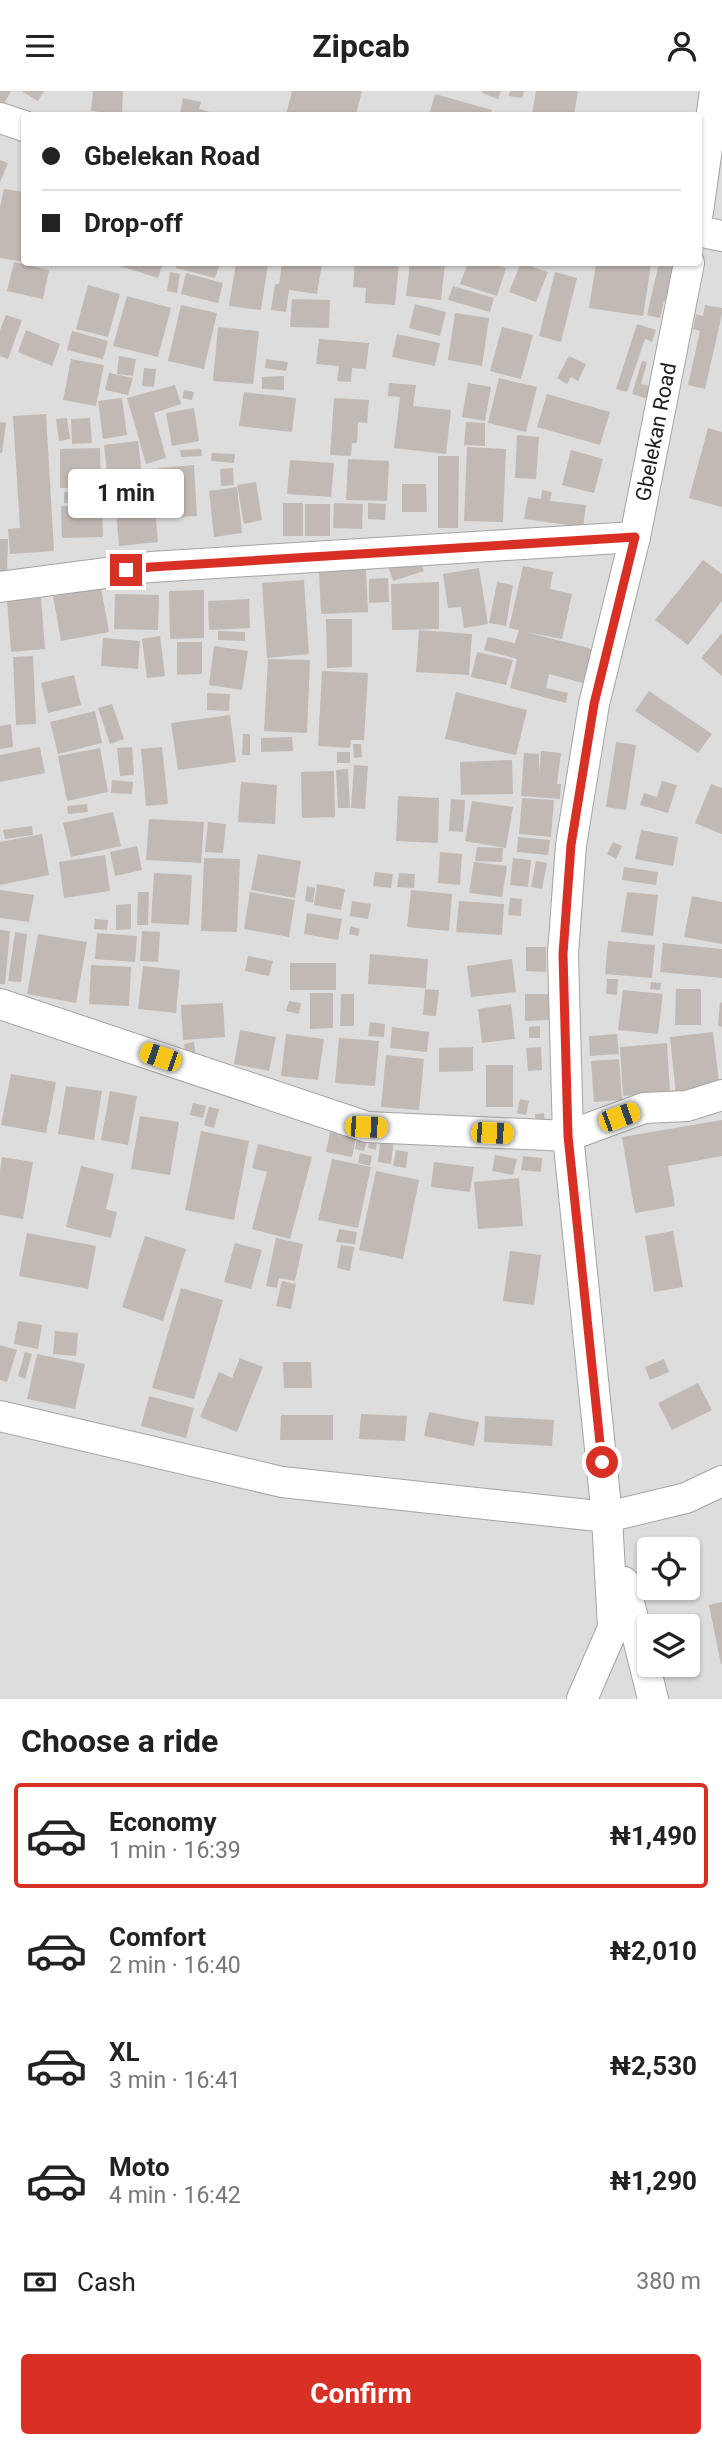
<!DOCTYPE html>
<meta charset="utf-8">
<style>
:root{--surface:#fff;--page:#f6f6f6;--text:#222;--muted:#767676;--line:#e0e0e0;--accent:#d93025}
body{margin:0;font-family:Roboto,sans-serif;background:var(--page);color:var(--text);height:100vh;display:flex;flex-direction:column;font-size:26px;white-space:nowrap}
*{box-sizing:border-box;margin:0}
p{font-size:23px;color:var(--muted)}
.icon{flex:none;width:38px;height:38px;fill:none;stroke:currentColor;stroke-width:2;stroke-linecap:round;stroke-linejoin:round}
.map{position:relative;height:1608px;overflow:hidden}
.drawer{display:flex;flex-direction:column;background:var(--surface);flex:1}
.drawer>*{flex:none}
.banner{position:absolute;left:21px;top:21px;width:681px;height:154px;border-radius:7px;box-shadow:0 2px 5px #0004;display:grid;align-content:center;height:154px;padding:0 21px;background:var(--surface)}
.fabs{position:absolute;left:637px;top:1446px;display:grid;gap:14px}
.fabs a{display:grid;place-items:center;width:63px;height:63px;border-radius:7px;background:var(--surface);box-shadow:0 2px 5px #0004;font-size:35px}
.end{position:absolute;width:32px;height:32px;margin:-16px;border:9px solid #d93025;background:#fff;box-shadow:0 0 0 4px #fff}
.from{border-radius:50%}
.bubble{position:absolute;height:49px;border-radius:7px;background:var(--surface);box-shadow:0 2px 5px #0004;font-size:23px;font-weight:700;line-height:49px;text-align:center}
.car{position:absolute;width:21px;height:42px;margin:-21px -10px;border-radius:9px;box-shadow:0 0 5px 2px #0007;background:linear-gradient(#f5c518 24%,#345 0 40%,#f5c518 0 76%,#345 0 86%,#f5c518 0)}
.banner b{display:flex;align-items:center;gap:24px;height:66px;font-size:26px}
.banner b+b{border-top:2px solid var(--line)}
.banner i{width:18px;height:18px;background:var(--text)}
ul{padding:0;list-style:none}
li{display:flex;align-items:center;gap:21px;height:105px;margin:0 14px 10px;padding:0 7px;border:4px solid transparent;border-radius:7px}
li div{flex:1}
li b{display:block;font-size:26px}
li em{font-style:normal;font-weight:700}
li.current{border-color:var(--accent)}
li>.icon{width:63px;height:63px;stroke-width:1.5}
h2{padding:0 21px;font-size:32px;line-height:84px}
.pay{display:flex;align-items:center;gap:18px;height:77px;padding:0 21px;font-size:26px}
.pay p{margin-inline-start:auto}
.button{display:flex;gap:14px;margin-top:auto;padding:14px 21px}
.button a{flex:1;height:80px;border-radius:7px;background:var(--accent);color:#fff;font-size:28px;font-weight:700;line-height:80px;text-align:center}
header{display:flex;justify-content:space-between;align-items:center;height:91px;padding:0 21px;background:var(--surface);font-size:32px;font-weight:700}
.map>svg:first-child{display:block}
.residential{fill:#dedddd;fill-rule:evenodd}
.building{fill:#c1b9b4}
.lines{fill:none;stroke-linecap:round;stroke-linejoin:round}
.street-casing{stroke:#a4a4a4;stroke-width:32}
.street{stroke:#fff;stroke-width:30}
.route{stroke:#d93025;stroke-width:9}
.labels{text-anchor:middle;stroke-width:7;stroke-linejoin:round;paint-order:stroke}
.street-label{font-size:21px;fill:#202020;stroke:#fff}
</style>
<header><svg class="icon" aria-label="menu" viewBox="0 0 24 24"><path d="M4 6h16M4 12h16M4 18h16"/></svg>Zipcab<svg class="icon" aria-label="person" viewBox="0 0 24 24"><circle cx="12" cy="8" r="4"/><path d="M4 21q1-7 8-7t8 7"/></svg></header>
<div class="map">
<svg width="722" height="1608" viewBox="0 0 722 1608">
<rect width="100%" height="100%" fill="#f0ede7"/>
<path class="residential" d="M0 0H722V1608H0ZM24 24H698V172H24ZM649 1458H688V1496H649ZM649 1535H688V1573H649Z"/>
<g class="building">
<path d="M0 0H11L3 15 0 13Z"/>
<path d="M21 0H44L38 10Z"/>
<path d="M93 0H123L122 23 91 20Z"/>
<path d="M292 0H362L356 24H286Z"/>
<path d="M483 0H501L498 8 482 2Z"/>
<path d="M510 0H524L522 7 509 5Z"/>
<path d="M536 0H578L574 24H532Z"/>
<path d="M435 3 492 19 490 24H429Z"/>
<path d="M183 7 201 11 199 18 221 24 180 22Z"/>
<path d="M0 69 8 72 0 91Z"/>
<path d="M4 98 24 101V171L0 167V116Z"/>
<path d="M14 171 49 179 43 208 7 200Z"/>
<path d="M110 172H163L158 187Z"/>
<path d="M177 172H220L215 187 176 177Z"/>
<path d="M236 172H268L261 219 229 215Z"/>
<path d="M282 172H322L317 203 289 199 286 221 271 219 275 193H279Z"/>
<path d="M355 172H399L395 214 365 212 366 197 353 196Z"/>
<path d="M410 172H445L441 209 406 205Z"/>
<path d="M468 172H487L506 177 497 205 460 193Z"/>
<path d="M521 172 548 181 536 211 509 201Z"/>
<path d="M596 172 651 174 643 225 589 217Z"/>
<path d="M659 172H678L673 212 664 210 660 227 647 224Z"/>
<path d="M170 181 180 183 177 202 167 200Z"/>
<path d="M555 181 577 187 561 251 539 245Z"/>
<path d="M186 182 223 192 218 212 181 203Z"/>
<path d="M88 194 120 203 108 246 76 238Z"/>
<path d="M453 195 494 207 490 221 448 209Z"/>
<path d="M127 205 171 217 158 266 113 255Z"/>
<path d="M292 208 330 209 329 237 290 236Z"/>
<path d="M415 213 446 221 440 245 409 237Z"/>
<path d="M181 214 217 222 204 278 168 270Z"/>
<path d="M705 214 722 217V223L705 298 688 294 700 240 693 238 696 223 703 225Z"/>
<path d="M455 222 489 227 482 275 448 269Z"/>
<path d="M6 224 22 229 8 268 0 265V239Z"/>
<path d="M637 233 656 239 652 251 645 248 627 301 616 298Z"/>
<path d="M218 236 259 240 253 293 213 290Z"/>
<path d="M502 236 533 244 521 288 490 280Z"/>
<path d="M26 239 60 253 52 275 18 261Z"/>
<path d="M72 240 108 250 103 268 67 259Z"/>
<path d="M397 243 440 252 435 275 392 266Z"/>
<path d="M319 248 369 252 366 278 352 277 351 291 337 290 339 275 316 273Z"/>
<path d="M119 265 136 268 133 285 117 283Z"/>
<path d="M569 265 586 273 578 290 571 286 567 293 557 287Z"/>
<path d="M71 268 104 274 96 315 63 309Z"/>
<path d="M266 268 288 271 286 280 265 277Z"/>
<path d="M642 270 647 271 641 293 651 295 648 308 632 303Z"/>
<path d="M144 277 156 278 154 296 142 295Z"/>
<path d="M109 282 133 287 128 304 105 299Z"/>
<path d="M284 285V299L262 298V286Z"/>
<path d="M499 287 537 296 526 341 488 332Z"/>
<path d="M389 292 416 294 413 315 451 319 446 363 394 357 400 306 388 305Z"/>
<path d="M468 292 491 296 485 330 462 326Z"/>
<path d="M175 294 181 313 154 322 166 367 146 373 127 307Z"/>
<path d="M184 299 194 301 192 309 182 307Z"/>
<path d="M244 301 296 307 292 341 239 335Z"/>
<path d="M547 303 610 321 600 354 537 336Z"/>
<path d="M122 307 127 344 103 348 98 310Z"/>
<path d="M334 307 369 309 367 332 358 331 357 352H352L351 365 330 364Z"/>
<path d="M194 317 199 350 172 355 166 322Z"/>
<path d="M46 323 54 460 10 463 8 438 20 437 13 325Z"/>
<path d="M67 327 70 348 59 350 56 328Z"/>
<path d="M90 327 92 352 72 353 71 328Z"/>
<path d="M0 331 6 332 2 362H0Z"/>
<path d="M466 331 485 332V355L464 354Z"/>
<path d="M708 337 722 341V416L689 407Z"/>
<path d="M517 344 539 346 536 388 515 387Z"/>
<path d="M138 350 144 402 110 406 104 354Z"/>
<path d="M467 356 506 358 503 431 464 430Z"/>
<path d="M100 357 101 396 60 397V358Z"/>
<path d="M201 358 202 365 181 366 180 359Z"/>
<path d="M571 359 603 368 594 402 562 394Z"/>
<path d="M212 362 235 363 234 372 211 370Z"/>
<path d="M438 365H459L458 437H438Z"/>
<path d="M348 368 389 370 387 410 346 409Z"/>
<path d="M290 369 334 372 331 406 287 403Z"/>
<path d="M194 374 197 425 161 427 158 377Z"/>
<path d="M233 377 234 394 221 395 220 378Z"/>
<path d="M256 391 262 429 244 433 237 394Z"/>
<path d="M402 393H426L427 421H402Z"/>
<path d="M237 396 242 442 214 446 209 400Z"/>
<path d="M99 399V410L64 412V401Z"/>
<path d="M542 399 552 401 550 410 586 414 583 436 524 428 528 406 541 408Z"/>
<path d="M154 405 158 451 119 455 115 409Z"/>
<rect x="283" y="412" width="20" height="33"/>
<path d="M334 412 363 413 362 438 333 437Z"/>
<path d="M368 412 386 413 385 429 368 428Z"/>
<rect x="305" y="413" width="25" height="32"/>
<path d="M102 414 103 446 62 447 61 415Z"/>
<path d="M0 448H8L7 483H0Z"/>
<path d="M419 465 424 480 393 490 388 475Z"/>
<path d="M703 469 722 483V510L688 554 655 529Z"/>
<path d="M523 475 553 481 550 498 572 503 562 548 526 541 592 558 583 592 549 583 546 597 568 602 566 612 510 597 517 568 484 559 488 546 515 552 519 539 509 537Z"/>
<path d="M479 477 488 533 464 537 461 516 448 517 443 483Z"/>
<path d="M366 478 368 521 321 523 319 480Z"/>
<path d="M388 487 389 511 369 512V488Z"/>
<path d="M304 489 309 563 267 567 262 492Z"/>
<path d="M439 491V538L392 539 391 493Z"/>
<path d="M497 491 513 494 506 535 489 532Z"/>
<path d="M101 497 109 541 61 550 53 505Z"/>
<path d="M204 499V547L170 548 169 500Z"/>
<path d="M115 503 159 504 158 539 114 538Z"/>
<path d="M41 507 45 558 11 561 7 509Z"/>
<path d="M249 508 250 537 209 539 208 510Z"/>
<path d="M326 528H352V576L327 577Z"/>
<path d="M419 539 472 543 469 584 416 581Z"/>
<path d="M218 540 245 541V550L218 549Z"/>
<path d="M722 542V585L701 567Z"/>
<path d="M160 545 165 585 147 587 142 548Z"/>
<path d="M103 547 140 550 138 578 101 575Z"/>
<path d="M177 551H202V583L177 584Z"/>
<path d="M214 555 248 560 242 599 209 594Z"/>
<path d="M477 561 513 569 506 594 471 586Z"/>
<path d="M33 565 36 633 16 634 13 566Z"/>
<path d="M268 568 310 569 307 642 264 640Z"/>
<path d="M322 580 368 582 364 649H351L350 657 318 655Z"/>
<path d="M74 584 81 614 48 622 41 592Z"/>
<path d="M649 600 712 643 698 662 635 620Z"/>
<path d="M456 601 527 619 516 664 445 648Z"/>
<path d="M207 602 230 603 229 620 207 619Z"/>
<path d="M112 613 124 648 110 653 98 617Z"/>
<path d="M95 620 102 652 58 663 50 631Z"/>
<path d="M230 624 236 671 178 679 171 632Z"/>
<path d="M11 633 13 656 0 658V635Z"/>
<path d="M243 643H250V664H242Z"/>
<path d="M292 646 293 660 261 661V647Z"/>
<path d="M616 651 636 654 626 719 606 716Z"/>
<path d="M353 653H361L362 666 354 667Z"/>
<path d="M40 656 45 682 0 691V664Z"/>
<path d="M132 656 134 684 120 685 117 657Z"/>
<path d="M162 656 168 713 146 715 141 658Z"/>
<path d="M100 657 108 701 67 710 58 665Z"/>
<path d="M541 660 561 662 557 693H561L560 708 521 705 524 662 539 663V683Z"/>
<rect x="337" y="661" width="13" height="11"/>
<path d="M512 669 513 703 461 704 460 671Z"/>
<path d="M354 674 368 675 365 718 351 717Z"/>
<path d="M348 678 350 717H338L336 679Z"/>
<path d="M334 680 335 726 302 727 301 681Z"/>
<path d="M112 689 133 691 132 703 111 702Z"/>
<path d="M662 690 677 694 668 722 640 714 644 702 657 706Z"/>
<path d="M241 691 277 694 275 733 238 731Z"/>
<path d="M711 693 722 697V743L695 732Z"/>
<path d="M398 705 439 707 438 752 396 750Z"/>
<path d="M522 707 554 709 551 746 519 743Z"/>
<path d="M451 708 465 709 463 741 449 740Z"/>
<path d="M472 710 513 716 506 757 465 750Z"/>
<path d="M87 713 88 721 68 723 67 715Z"/>
<path d="M113 721 121 755 71 766 63 732Z"/>
<path d="M149 728 204 731 201 772 146 769Z"/>
<path d="M208 731 226 733 223 762 205 761Z"/>
<path d="M32 735 33 744 5 748 3 739Z"/>
<path d="M641 739 678 746 673 775 635 768Z"/>
<path d="M42 743 49 784 0 794V751Z"/>
<path d="M518 746 550 749 548 764 517 761Z"/>
<path d="M613 751 622 755 616 768 607 763Z"/>
<path d="M137 755 142 779 115 785 110 761Z"/>
<path d="M477 756 503 757 502 771 475 770Z"/>
<path d="M440 761 462 763 460 794 438 792Z"/>
<path d="M258 763 301 770 295 807 251 799Z"/>
<path d="M105 764 110 800 64 807 59 771Z"/>
<path d="M204 767 240 768 237 841 201 840Z"/>
<path d="M513 767 531 769 528 796 510 794Z"/>
<path d="M536 770 547 772 542 798 531 796Z"/>
<path d="M474 771 507 775 502 806 469 802Z"/>
<path d="M624 776 658 781 656 794 622 789Z"/>
<path d="M375 781 393 783 391 797 373 795Z"/>
<path d="M154 782 192 784 189 834 151 832Z"/>
<path d="M399 782 415 783 414 797 397 796Z"/>
<path d="M317 793 345 798 341 819 314 814Z"/>
<path d="M307 795 315 797 313 812 305 810Z"/>
<path d="M0 799 34 804 29 831 0 827Z"/>
<path d="M411 799 452 803 449 840 407 836Z"/>
<path d="M138 801H149L148 834H137Z"/>
<path d="M250 801 295 809 289 846 244 838Z"/>
<path d="M627 801 658 804 653 845 621 841Z"/>
<path d="M692 805 722 811V853L684 846Z"/>
<path d="M510 807 522 808 521 825 508 824Z"/>
<path d="M352 810 371 813 368 828 350 825Z"/>
<path d="M459 810 504 813 502 844 456 841Z"/>
<path d="M131 813V838L116 839V814Z"/>
<path d="M307 822 342 828 338 849 304 843Z"/>
<path d="M95 828 108 829 107 839 94 838Z"/>
<path d="M351 835 360 838 358 845 349 843Z"/>
<path d="M0 839 10 840 5 893H0Z"/>
<path d="M142 840 160 841 158 871 140 870Z"/>
<path d="M15 841 27 843 21 891 8 890Z"/>
<path d="M97 842 137 845 135 871 95 868Z"/>
<path d="M38 843 87 851 76 912 27 903Z"/>
<path d="M608 850 655 854 652 887 605 883Z"/>
<path d="M663 852 722 858V887L660 881Z"/>
<path d="M526 856H546V881L526 880Z"/>
<path d="M370 863 428 868 426 897 368 893Z"/>
<path d="M248 865 273 870 269 885 245 880Z"/>
<path d="M512 868 516 901 471 906 467 875Z"/>
<rect x="290" y="872" width="46" height="27"/>
<path d="M91 874 131 876 129 915 89 913Z"/>
<path d="M143 875 180 879 176 922 138 918Z"/>
<path d="M607 888H618L617 904 606 903Z"/>
<path d="M651 891 661 892 660 899 650 898Z"/>
<path d="M425 898 439 899 436 925 423 924Z"/>
<path d="M676 898H701V934H675Z"/>
<path d="M623 899 663 903 658 943 618 939Z"/>
<path d="M310 902H333V937L310 938Z"/>
<path d="M341 903H354V935H340Z"/>
<path d="M525 903H549V929L525 930Z"/>
<path d="M289 910 301 912 299 923 286 920Z"/>
<path d="M720 911 722 912V936L718 935Z"/>
<path d="M223 912 225 946 183 949 181 914Z"/>
<path d="M511 913 515 948 482 952 478 918Z"/>
<path d="M370 931 385 933 384 946 368 945Z"/>
<path d="M540 935V947H529V936Z"/>
<path d="M392 936 429 941 427 961 390 957Z"/>
<path d="M240 939 276 946 269 980 234 973Z"/>
<path d="M713 941 720 999 676 1004 670 946Z"/>
<path d="M286 943 324 948 318 989 281 985Z"/>
<path d="M617 943 619 963 590 965 589 945Z"/>
<path d="M339 947 379 950 375 995 335 992Z"/>
<path d="M194 951 196 965 186 966 184 953Z"/>
<path d="M667 952 670 1002 623 1005 620 956Z"/>
<path d="M473 956V980L439 981V957Z"/>
<path d="M541 956 542 979 528 980 526 957Z"/>
<path d="M386 964 424 968 419 1019 381 1016Z"/>
<path d="M619 968 622 1009 594 1011 591 970Z"/>
<rect x="486" y="974" width="27" height="42"/>
<path d="M11 983 56 991 46 1042 1 1034Z"/>
<path d="M66 995 102 1000 94 1049 58 1043Z"/>
<path d="M110 1000 137 1005 128 1054 101 1049Z"/>
<path d="M520 1008 529 1010 526 1024 517 1022Z"/>
<path d="M193 1012 206 1015 203 1027 190 1024Z"/>
<path d="M209 1016 219 1018 214 1037 204 1034Z"/>
<path d="M544 1022 546 1038 537 1039 535 1023Z"/>
<path d="M140 1025 179 1031 170 1084 131 1078Z"/>
<path d="M722 1029V1065L668 1075 675 1115 635 1122 622 1046Z"/>
<path d="M201 1040 249 1050 234 1129 185 1119Z"/>
<path d="M330 1041 356 1047 352 1066 326 1061Z"/>
<path d="M381 1045 394 1047 391 1073 378 1071Z"/>
<path d="M357 1048 367 1050 364 1060 355 1058Z"/>
<path d="M369 1049H377L376 1059 368 1057Z"/>
<path d="M258 1053 312 1066 290 1148 252 1138 267 1081 252 1077Z"/>
<path d="M396 1059 408 1061 406 1077 393 1075Z"/>
<path d="M360 1062 372 1065 370 1075 358 1072Z"/>
<path d="M495 1064 517 1068 513 1084 492 1080Z"/>
<path d="M523 1065 542 1067 541 1081 521 1079Z"/>
<path d="M2 1066 33 1071 23 1128 0 1124V1080Z"/>
<path d="M332 1068 371 1076 358 1137 318 1129Z"/>
<path d="M434 1071 474 1076 470 1101 431 1096Z"/>
<path d="M81 1075 114 1083 106 1118 117 1121 111 1147 66 1136Z"/>
<path d="M376 1080 419 1089 403 1168 359 1159Z"/>
<path d="M519 1087 523 1135 478 1138 474 1091Z"/>
<path d="M339 1138 357 1141 355 1153 336 1151Z"/>
<path d="M673 1140 683 1196 654 1201 645 1145Z"/>
<path d="M27 1142 96 1155 88 1198 19 1185Z"/>
<path d="M145 1145 186 1158 163 1230 122 1216Z"/>
<path d="M276 1147 303 1153 295 1190 279 1187 277 1197 266 1195Z"/>
<path d="M235 1152 262 1159 251 1198 224 1191Z"/>
<path d="M341 1154 354 1156 350 1180 337 1177Z"/>
<path d="M510 1160 541 1164 534 1214 503 1210Z"/>
<path d="M282 1190 296 1193 291 1218 276 1215Z"/>
<path d="M181 1197 223 1209 194 1308 152 1297Z"/>
<path d="M18 1230 42 1234 38 1258 14 1253Z"/>
<path d="M55 1240 78 1242 76 1265 53 1263Z"/>
<path d="M0 1254 17 1259 7 1291 0 1289Z"/>
<path d="M25 1261 32 1263 25 1288 18 1285Z"/>
<path d="M37 1263 85 1273 75 1318 27 1308Z"/>
<path d="M240 1267 263 1276 237 1341 200 1326 219 1281 232 1287Z"/>
<path d="M664 1268 669 1281 650 1289 645 1276Z"/>
<path d="M283 1271H311L312 1297H284Z"/>
<path d="M698 1292 712 1319 672 1339 658 1312Z"/>
<path d="M149 1305 194 1317 186 1347 141 1335Z"/>
<path d="M429 1321 479 1331 474 1355 424 1345Z"/>
<path d="M361 1323 407 1325 405 1350 359 1348Z"/>
<path d="M281 1324H333V1349H280Z"/>
<path d="M485 1325 554 1329 552 1355 484 1351Z"/>
<path d="M722 1511V1573H721L709 1514Z"/>
</g>
<g class="lines">
<defs>
<g id="street">
<path d="M0 27 24 35"/>
<path d="M698 121 715 0"/>
<path d="M698 140 722 145"/>
<path d="M0 496 151 476 635 446"/>
<path d="M0 913 367 1036 568 1045 644 1017 687 1015 722 1004"/>
<path d="M0 1325 282 1391 607 1426 686 1407 722 1390"/>
<path d="M624 1491 653 1608"/>
<path d="M582 1608 613 1537 607 1426 568 1045 563 863 571 754 594 613 635 446 689 172"/>
</g>
</defs>
<use href="#street" class="street-casing"/>
<use href="#street" class="street"/>
</g>
<g class="lines">
<path class="route" d="M126 479 151 476 635 446 594 613 571 754 563 863 568 1045 602 1371"/>
</g>
<g class="labels">
<g class="street-label">
<text transform="translate(656 341) rotate(-79)" y="7">Gbelekan Road</text>
</g>
</g>
</svg>
<div class="fabs">
<a><svg class="icon" aria-label="locate" viewBox="0 0 24 24"><circle cx="12" cy="12" r="6"/><path d="M12 2v4M12 18v4M2 12h4M18 12h4"/></svg></a>
<a><svg class="icon" aria-label="layers" viewBox="0 0 24 24"><path d="M12 4l9 5-9 5-9-5zM3 14l9 5 9-5"/></svg></a>
</div>
<i class="end from" style="left:602px;top:1371px"></i>
<i class="end" style="left:126px;top:479px"></i>
<div class="bubble" style="left:68px;top:378px;width:116px">1 min</div>
<i class="car" style="left:160px;top:966px;rotate:289deg"></i>
<i class="car" style="left:619px;top:1026px;rotate:70deg"></i>
<i class="car" style="left:366px;top:1036px;rotate:92deg"></i>
<i class="car" style="left:492px;top:1042px;rotate:92deg"></i>
<div class="banner">
<b><i class="from"></i>Gbelekan Road</b>
<b><i></i>Drop-off</b>
</div>
</div>
<section class="drawer">
<h2>Choose a ride</h2>
<ul>
<li class="current"><svg class="icon" aria-label="car" viewBox="0 0 24 24"><path d="M5 17H2v-5l4-1 3-4h7l3 4 3 1v5h-3M9 17h6M6 11h13"/><circle cx="7" cy="17" r="2"/><circle cx="17" cy="17" r="2"/></svg><div><b>Economy</b><p>1 min · 16:39</p></div><em>₦1,490</em></li>
<li><svg class="icon" aria-label="car" viewBox="0 0 24 24"><path d="M5 17H2v-5l4-1 3-4h7l3 4 3 1v5h-3M9 17h6M6 11h13"/><circle cx="7" cy="17" r="2"/><circle cx="17" cy="17" r="2"/></svg><div><b>Comfort</b><p>2 min · 16:40</p></div><em>₦2,010</em></li>
<li><svg class="icon" aria-label="car" viewBox="0 0 24 24"><path d="M5 17H2v-5l4-1 3-4h7l3 4 3 1v5h-3M9 17h6M6 11h13"/><circle cx="7" cy="17" r="2"/><circle cx="17" cy="17" r="2"/></svg><div><b>XL</b><p>3 min · 16:41</p></div><em>₦2,530</em></li>
<li><svg class="icon" aria-label="car" viewBox="0 0 24 24"><path d="M5 17H2v-5l4-1 3-4h7l3 4 3 1v5h-3M9 17h6M6 11h13"/><circle cx="7" cy="17" r="2"/><circle cx="17" cy="17" r="2"/></svg><div><b>Moto</b><p>4 min · 16:42</p></div><em>₦1,290</em></li>
</ul>
<div class="pay"><svg class="icon" aria-label="cash" viewBox="0 0 24 24"><path d="M3 7h18v10H3z"/><circle cx="12" cy="12" r="2"/></svg>Cash<p>380 m</p></div>
<div class="button"><a>Confirm</a></div>
</section>
